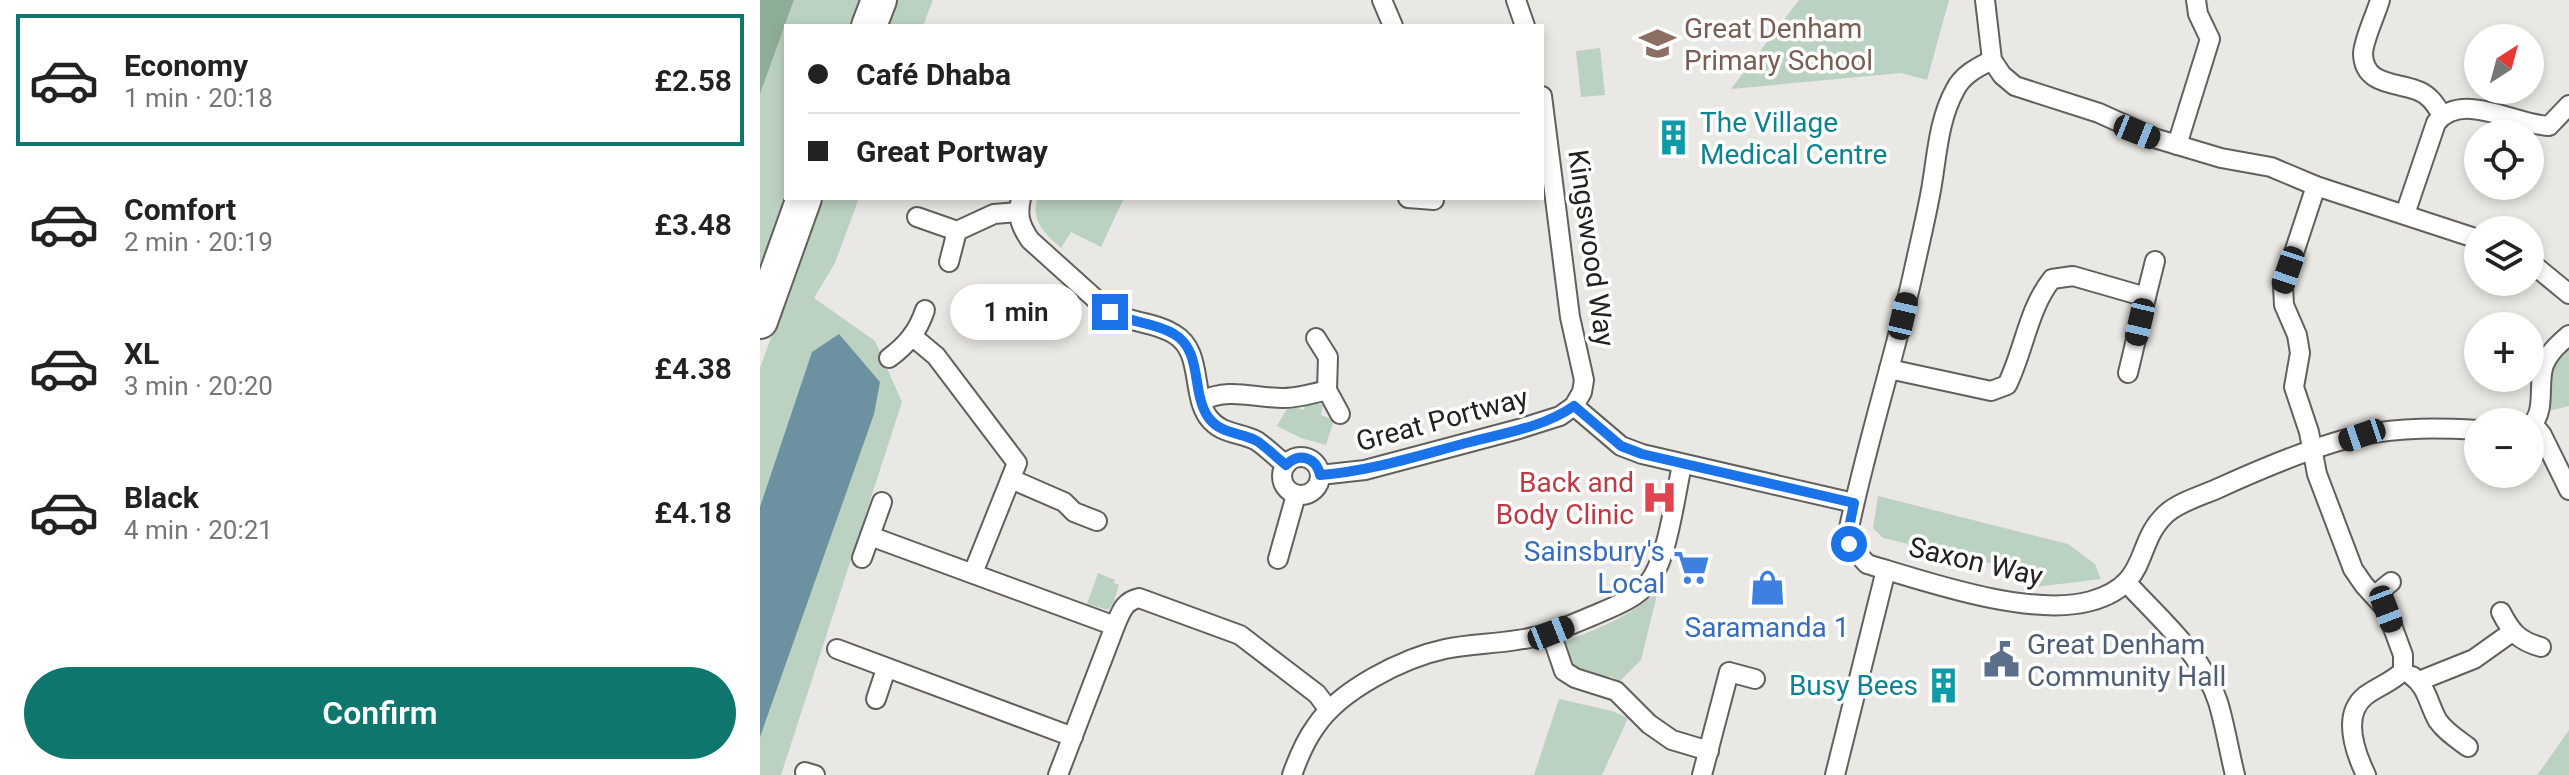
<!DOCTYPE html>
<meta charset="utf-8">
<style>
:root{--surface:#fff;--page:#f6f6f6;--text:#222;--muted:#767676;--line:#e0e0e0;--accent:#0f766e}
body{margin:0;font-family:Roboto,sans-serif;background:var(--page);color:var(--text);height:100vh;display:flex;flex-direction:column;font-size:30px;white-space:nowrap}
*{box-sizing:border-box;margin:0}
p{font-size:26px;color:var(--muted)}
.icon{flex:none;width:44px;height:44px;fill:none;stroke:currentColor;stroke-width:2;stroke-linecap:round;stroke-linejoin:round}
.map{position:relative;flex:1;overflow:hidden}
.side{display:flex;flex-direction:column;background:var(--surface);width:760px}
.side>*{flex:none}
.guide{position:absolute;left:24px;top:24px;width:760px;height:176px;border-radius:0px;box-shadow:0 4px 12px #0003;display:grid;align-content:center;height:176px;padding:0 24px;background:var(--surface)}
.needle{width:52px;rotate:36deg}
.fabs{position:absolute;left:1704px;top:24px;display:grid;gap:16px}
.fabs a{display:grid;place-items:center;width:80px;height:80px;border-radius:50%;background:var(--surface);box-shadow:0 4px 12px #0003;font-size:40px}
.end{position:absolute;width:36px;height:36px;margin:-18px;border:10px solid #1a73e8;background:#fff;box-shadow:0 0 0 4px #fff}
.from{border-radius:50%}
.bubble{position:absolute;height:56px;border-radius:28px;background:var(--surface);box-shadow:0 4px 12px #0003;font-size:26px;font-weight:600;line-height:56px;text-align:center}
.car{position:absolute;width:24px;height:48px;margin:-24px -12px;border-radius:10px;box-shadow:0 0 6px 2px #0007;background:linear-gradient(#222 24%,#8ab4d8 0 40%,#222 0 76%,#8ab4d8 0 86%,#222 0)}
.guide b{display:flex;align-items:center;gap:28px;height:76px;font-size:30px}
.guide b+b{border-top:2px solid var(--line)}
.guide i{width:20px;height:20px;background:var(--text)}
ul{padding:14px 0 0;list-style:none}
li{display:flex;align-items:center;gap:24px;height:132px;margin:0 16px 12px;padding:0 8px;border:4px solid transparent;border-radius:0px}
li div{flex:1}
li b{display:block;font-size:30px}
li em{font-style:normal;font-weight:600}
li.current{border-color:var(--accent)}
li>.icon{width:72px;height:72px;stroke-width:1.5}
.primary-button{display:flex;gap:16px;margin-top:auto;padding:16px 24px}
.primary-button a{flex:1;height:92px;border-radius:48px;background:var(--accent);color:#fff;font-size:32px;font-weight:600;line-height:92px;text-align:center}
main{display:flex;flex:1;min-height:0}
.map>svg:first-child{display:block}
.green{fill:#bbd1c1}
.forest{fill:#8ead97}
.water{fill:#6c92a1}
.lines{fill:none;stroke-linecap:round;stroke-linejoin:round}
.street-casing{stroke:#62605c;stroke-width:22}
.highway-casing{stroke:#62605c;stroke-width:38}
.street{stroke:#fff;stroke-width:18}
.highway{stroke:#fff;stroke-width:34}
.route{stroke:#1a73e8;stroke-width:10}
.labels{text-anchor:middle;stroke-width:7;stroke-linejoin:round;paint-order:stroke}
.education-label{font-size:28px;fill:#785e54;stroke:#fff;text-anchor:start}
.culture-label{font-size:28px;fill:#0d838f;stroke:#fff;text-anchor:start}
.street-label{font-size:28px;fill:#232220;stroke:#fff}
.health-label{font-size:28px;fill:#be3a42;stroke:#fff;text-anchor:end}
.shop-label{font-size:28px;fill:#366cbe;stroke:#fff;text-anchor:end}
.service-label{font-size:28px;fill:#4e5e75;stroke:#fff;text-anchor:start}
</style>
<main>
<section class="side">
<ul>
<li class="current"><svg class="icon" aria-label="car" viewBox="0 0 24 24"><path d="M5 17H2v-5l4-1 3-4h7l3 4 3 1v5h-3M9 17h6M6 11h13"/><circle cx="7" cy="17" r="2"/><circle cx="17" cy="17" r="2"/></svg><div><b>Economy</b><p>1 min · 20:18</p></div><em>£2.58</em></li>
<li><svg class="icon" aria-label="car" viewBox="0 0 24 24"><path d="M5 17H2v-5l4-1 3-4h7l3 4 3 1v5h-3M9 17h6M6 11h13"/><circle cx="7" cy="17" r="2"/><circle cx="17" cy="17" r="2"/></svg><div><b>Comfort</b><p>2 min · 20:19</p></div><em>£3.48</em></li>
<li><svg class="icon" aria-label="car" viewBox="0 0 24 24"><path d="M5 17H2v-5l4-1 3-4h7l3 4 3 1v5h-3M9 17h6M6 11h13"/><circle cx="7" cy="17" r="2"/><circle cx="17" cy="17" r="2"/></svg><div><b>XL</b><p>3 min · 20:20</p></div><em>£4.38</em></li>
<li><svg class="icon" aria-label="car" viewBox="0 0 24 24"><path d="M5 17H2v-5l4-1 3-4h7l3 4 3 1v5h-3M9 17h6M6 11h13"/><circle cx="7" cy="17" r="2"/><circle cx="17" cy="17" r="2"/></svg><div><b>Black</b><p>4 min · 20:21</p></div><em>£4.18</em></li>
</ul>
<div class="primary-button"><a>Confirm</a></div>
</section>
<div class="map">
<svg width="1809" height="775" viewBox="0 0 1809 775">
<rect width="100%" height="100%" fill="#eae8e4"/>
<g class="green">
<path d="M34 0H108L98 26H26V198L0 293V94Z"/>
<path d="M137 0H173L163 26H127Z"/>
<path d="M1039 0H1189L1167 80 1141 73 971 89Z"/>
<path d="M840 48 845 95 821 97 816 51Z"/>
<path d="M62 198H99L75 263 54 298 115 341 142 402 21 775H0V368Z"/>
<path d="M278 198H364L341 247 311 232 301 248C286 235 269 219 278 198Z"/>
<path d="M1809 345V406L1789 411C1787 384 1790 366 1809 345Z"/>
<path d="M548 401 563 405 561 415 574 420 566 445 541 438 517 426 529 405 543 410Z"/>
<path d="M1118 496 1308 544 1335 564 1341 579 1275 587 1276 574 1123 538 1113 528Z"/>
<path d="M338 573 355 580 354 583 359 585 353 604 348 610 327 604Z"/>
<path d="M898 591 881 660 860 681 850 676 848 681 815 671 805 647V642C838 628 872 616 898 591Z"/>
<path d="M799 699 852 711 868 718 842 775H774Z"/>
<path d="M1809 730V775H1777L1781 770Z"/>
</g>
<path class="forest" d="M0 0H34L0 94Z"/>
<path class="water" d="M79 334 120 382 114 414 0 737V507L52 352Z"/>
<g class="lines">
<defs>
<g id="street">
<path d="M622 0 633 26"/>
<path d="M756 0 765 26"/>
<path d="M1225 0 1232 60 1242 75 1255 86 1339 113 1394 138 1461 158 1511 167 1556 186 1718 239"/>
<path d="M1620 0C1616 14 1603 41 1603 54 1604 85 1635 82 1656 90 1669 94 1675 104 1682 115"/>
<path d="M1232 60C1218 67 1202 75 1195 90 1178 121 1177 157 1171 190 1166 218 1159 246 1153 274 1134 359 1107 442 1089 528V544L1107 564C1167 582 1271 618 1331 601 1392 584 1373 543 1407 513 1421 501 1444 495 1461 487 1503 468 1559 444 1603 435 1641 427 1680 428 1718 430"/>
<path d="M1417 145 1450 39 1438 14 1436 0"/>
<path d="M1556 186 1523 286 1524 305 1537 335 1540 353 1534 387 1549 432 1557 474 1593 569 1604 585 1626 609 1643 655V671C1631 683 1618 686 1605 696 1582 715 1595 752 1606 775"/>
<path d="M261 198C257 216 260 225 270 240L350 312C370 323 395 322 414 334 443 351 431 392 448 417 461 435 481 432 497 441 507 448 516 457 526 465"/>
<path d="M648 198 674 200"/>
<path d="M1645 214 1676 123C1701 90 1756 125 1789 126L1809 105"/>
<path d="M157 217 197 231 234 214 258 212"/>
<path d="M189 262 197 231"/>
<path d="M1770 262 1809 294"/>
<path d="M1386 297 1395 261"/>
<path d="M152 336 176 356 257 463 213 573"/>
<path d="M556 338 568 357 567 390 580 414"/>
<path d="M129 358C147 345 158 331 165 310"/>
<path d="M1129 369 1231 391 1247 385C1264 351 1268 309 1292 279L1313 276 1386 297 1368 373"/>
<path d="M441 401C470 387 493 398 523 398 538 398 552 394 567 390"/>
<path d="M814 406 861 446 882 454 1094 503"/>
<path d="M1773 424 1782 435 1809 490"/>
<path d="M1770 426C1787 412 1777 384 1784 365 1789 352 1799 344 1809 335"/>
<circle cx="541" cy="476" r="19"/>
<path d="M560 475 605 470 759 429 800 416 814 406 822 392 824 380 810 317 782 96"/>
<path d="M251 479 304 502 314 512 337 521"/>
<path d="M110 536 355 626"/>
<path d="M102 558 122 502"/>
<path d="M518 559 536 495"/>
<path d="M1367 583C1399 618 1443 655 1458 702 1465 725 1469 751 1475 775"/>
<path d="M1615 595 1631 582"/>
<path d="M1741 612C1751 632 1759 641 1781 647"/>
<path d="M791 633 804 671 815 678 856 691 889 724 912 740 949 751"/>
<path d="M77 649 313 737"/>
<path d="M1652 676C1667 686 1669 706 1678 721 1686 732 1697 739 1708 747"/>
<path d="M1659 681 1714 659 1752 632"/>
<path d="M116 699 126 669"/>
<path d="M45 772 55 775"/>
<path d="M298 775 355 626C361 612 364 601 379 598L480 635 557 694 569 710"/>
<path d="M532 775C538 758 545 741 556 726 580 690 643 658 685 649 709 644 733 644 757 640 784 637 808 626 832 616 853 607 876 599 889 582 908 558 915 496 922 465"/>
<path d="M942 775 969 672 995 679"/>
<path d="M1075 775 1126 570"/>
</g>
<g id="highway">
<path d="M109 26 119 0"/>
<path d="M0 321 44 198"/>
</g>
</defs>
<use href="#street" class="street-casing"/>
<use href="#highway" class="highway-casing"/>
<use href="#street" class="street"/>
<use href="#highway" class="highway"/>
</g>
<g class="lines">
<path class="route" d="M350 312C370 323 395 322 414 334 443 351 431 392 448 417 461 435 481 432 497 441 507 448 516 457 526 465 539 452 556 457 560 475 612 471 660 455 710 442 745 433 784 427 814 406L861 446 882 454 1094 503 1089 528V544"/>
</g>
<defs>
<symbol id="school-bare" viewBox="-9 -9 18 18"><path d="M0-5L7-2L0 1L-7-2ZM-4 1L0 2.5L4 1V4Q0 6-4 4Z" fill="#8d6e63" stroke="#fff" stroke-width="2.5" paint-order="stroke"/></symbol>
<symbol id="building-bare" viewBox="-9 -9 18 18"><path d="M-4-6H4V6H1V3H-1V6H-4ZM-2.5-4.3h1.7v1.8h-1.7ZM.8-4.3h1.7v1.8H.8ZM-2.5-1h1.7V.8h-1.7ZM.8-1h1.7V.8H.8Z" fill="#0f9aa8" stroke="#fff" stroke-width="2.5" paint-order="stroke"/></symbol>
<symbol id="hospital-bare" viewBox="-9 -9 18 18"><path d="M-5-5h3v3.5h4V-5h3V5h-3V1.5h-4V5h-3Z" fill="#e0444e" stroke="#fff" stroke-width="2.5" paint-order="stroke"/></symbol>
<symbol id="supermarket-bare" viewBox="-9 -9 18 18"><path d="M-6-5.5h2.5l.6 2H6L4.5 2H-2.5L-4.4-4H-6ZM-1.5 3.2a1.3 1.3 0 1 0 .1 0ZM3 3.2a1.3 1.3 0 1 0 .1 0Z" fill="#3f7fe0" stroke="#fff" stroke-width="2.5" paint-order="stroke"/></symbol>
<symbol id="shop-bare" viewBox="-9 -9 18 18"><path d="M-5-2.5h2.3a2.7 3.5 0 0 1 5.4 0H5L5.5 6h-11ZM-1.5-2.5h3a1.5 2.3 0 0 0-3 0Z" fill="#3f7fe0" stroke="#fff" stroke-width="2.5" paint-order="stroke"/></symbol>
<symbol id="civic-bare" viewBox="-9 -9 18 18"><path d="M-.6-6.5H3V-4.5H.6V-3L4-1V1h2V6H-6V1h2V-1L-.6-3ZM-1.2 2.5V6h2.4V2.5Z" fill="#5c6f8a" stroke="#fff" stroke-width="2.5" paint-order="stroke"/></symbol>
</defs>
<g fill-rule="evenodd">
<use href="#school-bare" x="872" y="18" width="51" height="51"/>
<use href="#building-bare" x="888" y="112" width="51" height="51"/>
<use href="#hospital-bare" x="874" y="472" width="51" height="51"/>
<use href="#supermarket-bare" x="906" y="542" width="51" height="51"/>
<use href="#shop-bare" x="982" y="562" width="51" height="51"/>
<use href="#civic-bare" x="1216" y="634" width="51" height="51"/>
<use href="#building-bare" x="1158" y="660" width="51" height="51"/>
</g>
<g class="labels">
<g class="education-label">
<text x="924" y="38">Great Denham<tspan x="924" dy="32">Primary School</tspan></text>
</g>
<g class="culture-label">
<text x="940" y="132">The Village<tspan x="940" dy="32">Medical Centre</tspan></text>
<text x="1158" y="695" text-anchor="end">Busy Bees</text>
</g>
<g class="street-label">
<text transform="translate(832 248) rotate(82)" y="10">Kingswood Way</text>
<text transform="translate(682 419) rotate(-15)" y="10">Great Portway</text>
<text transform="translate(1216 561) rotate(13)" y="10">Saxon Way</text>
</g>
<g class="health-label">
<text x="874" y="492">Back and<tspan x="874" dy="32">Body Clinic</tspan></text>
</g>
<g class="shop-label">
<text x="905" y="561">Sainsbury's<tspan x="905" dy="32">Local</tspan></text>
<text x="1007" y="637" text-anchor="middle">Saramanda 1</text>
</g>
<g class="service-label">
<text x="1267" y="654">Great Denham<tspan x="1267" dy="32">Community Hall</tspan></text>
</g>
</g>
</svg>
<div class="fabs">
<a><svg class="needle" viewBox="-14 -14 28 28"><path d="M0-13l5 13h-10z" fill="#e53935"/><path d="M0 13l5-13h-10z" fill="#767676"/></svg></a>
<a><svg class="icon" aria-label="locate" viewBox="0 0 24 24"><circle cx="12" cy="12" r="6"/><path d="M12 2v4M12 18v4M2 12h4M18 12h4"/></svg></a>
<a><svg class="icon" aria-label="layers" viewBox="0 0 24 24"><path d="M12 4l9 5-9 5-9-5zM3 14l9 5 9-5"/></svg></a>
<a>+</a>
<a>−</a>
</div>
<i class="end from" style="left:1089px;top:544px"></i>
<i class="end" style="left:350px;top:312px"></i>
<div class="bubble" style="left:190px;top:284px;width:132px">1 min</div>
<i class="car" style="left:1377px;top:132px;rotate:112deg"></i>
<i class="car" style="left:1528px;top:270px;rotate:199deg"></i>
<i class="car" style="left:1143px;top:316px;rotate:13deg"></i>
<i class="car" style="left:1380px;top:322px;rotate:193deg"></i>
<i class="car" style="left:1602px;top:435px;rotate:251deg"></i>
<i class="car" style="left:1626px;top:609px;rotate:159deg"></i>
<i class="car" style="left:791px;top:633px;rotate:68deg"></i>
<div class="guide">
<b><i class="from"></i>Café Dhaba</b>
<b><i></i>Great Portway</b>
</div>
</div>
</main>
